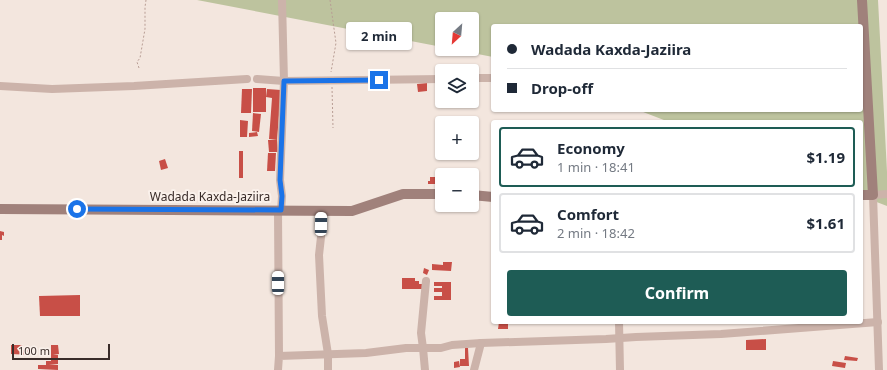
<!DOCTYPE html>
<meta charset="utf-8">
<style>
:root{--surface:#fff;--page:#f2f2f3;--text:#1f2937;--muted:#747a83;--line:#e0e1e3;--accent:#1e5c55}
body{margin:0;font-family:"Noto Sans",sans-serif;background:var(--page);color:var(--text);height:100vh;display:flex;flex-direction:column;font-size:15px;white-space:nowrap}
*{box-sizing:border-box;margin:0}
p{font-size:13px;color:var(--muted)}
.icon{flex:none;width:22px;height:22px;fill:none;stroke:currentColor;stroke-width:2;stroke-linecap:round;stroke-linejoin:round}
.map{position:relative;flex:1;overflow:hidden}
.side{position:absolute;left:491px;top:120px;width:372px;height:204px;display:flex;flex-direction:column;background:var(--surface);border-radius:4px;box-shadow:0 1px 3px #0004}
.side>*{flex:none}
.hud{position:absolute;left:491px;top:24px;width:372px;height:88px;border-radius:4px;box-shadow:0 1px 3px #0004;display:grid;align-content:center;height:88px;padding:0 16px;background:var(--surface)}
.needle{width:26px;rotate:206deg}
.buttons{position:absolute;left:435px;top:12px;display:grid;gap:8px}
.buttons a{display:grid;place-items:center;width:44px;height:44px;border-radius:4px;background:var(--surface);box-shadow:0 1px 3px #0004;font-size:20px}
.scale{position:absolute;left:12px;bottom:10px;width:98px;box-sizing:border-box;padding-left:4px;border:2px solid #392c29;border-top:0;font-size:11px;line-height:14px;white-space:nowrap;color:#392c29;-webkit-text-stroke:3px #faf1eb;paint-order:stroke}
.end{position:absolute;width:18px;height:18px;margin:-9px;border:5px solid #1a73e8;background:#fff;box-shadow:0 0 0 2px #fff}
.from{border-radius:50%}
.bubble{position:absolute;height:28px;border-radius:4px;background:var(--surface);box-shadow:0 1px 3px #0004;font-size:13px;font-weight:700;line-height:28px;text-align:center}
.car{position:absolute;width:12px;height:24px;margin:-12px -6px;border-radius:5px;box-shadow:0 0 3px 1px #0007;background:linear-gradient(#fff 24%,#345 0 40%,#fff 0 76%,#345 0 86%,#fff 0)}
.hud b{display:flex;align-items:center;gap:14px;height:38px;font-size:15px}
.hud b+b{border-top:1px solid var(--line)}
.hud i{width:10px;height:10px;background:var(--text)}
ul{padding:7px 0 0;list-style:none}
li{display:flex;align-items:center;gap:12px;height:60px;margin:0 8px 6px;padding:0 8px;border:2px solid var(--line);border-radius:4px}
li div{flex:1}
li b{display:block;font-size:15px}
li em{font-style:normal;font-weight:700}
li.on{border-color:var(--accent)}
li>.icon{width:36px;height:36px;stroke-width:1.5}
.primary-button{display:flex;gap:8px;margin-top:auto;padding:8px 16px}
.primary-button a{flex:1;height:46px;border-radius:4px;background:var(--accent);color:#fff;font-size:16px;font-weight:700;line-height:46px;text-align:center}
.map>svg:first-child{display:block}
.green{fill:#bdc39e}
.building{fill:#c84f47}
.lines{fill:none;stroke-linecap:round;stroke-linejoin:round}
.path{stroke:#b89d94;stroke-width:1;stroke-dasharray:2 2;stroke-linecap:butt}
.street{stroke:#ccb3aa;stroke-width:8}
.secondary{stroke:#a0817b;stroke-width:10}
.route{stroke:#1a73e8;stroke-width:5}
.labels{text-anchor:middle;stroke-width:4;stroke-linejoin:round;paint-order:stroke}
.street-label{font-size:12px;fill:#392c29;stroke:#faf1eb}
</style>
<div class="map">
<svg width="887" height="370" viewBox="0 0 887 370">
<rect width="100%" height="100%" fill="#f3e6de"/>
<path class="green" d="M197 0H878L887 172V206L861 196V122H669L638 110H861V26H493V57L452 49H472V19H442V47Z"/>
<g class="building">
<path d="M427 83V91L418 92 417 84Z"/>
<rect x="253" y="88" width="13" height="24"/>
<path d="M242 89H252L251 113H241Z"/>
<path d="M267 89 281 90 277 140 269 139 272 98 266 97Z"/>
<path d="M253 113 261 114 259 132 252 131Z"/>
<path d="M240 120 248 121 247 137H240Z"/>
<path d="M257 132 258 136 249 137V133Z"/>
<path d="M268 140H277L278 152H269Z"/>
<rect x="239" y="151" width="4" height="27"/>
<path d="M268 153H276L275 171H267Z"/>
<path d="M165 159 168 168 161 170 159 161Z"/>
<rect x="472" y="174" width="5" height="8"/>
<path d="M430 177H436V184H428V181H430Z"/>
<path d="M0 231 4 232V236L2 235V240H0Z"/>
<path d="M443 262H452L451 271 432 270V264L443 265Z"/>
<path d="M424 268 429 270 427 275 423 273Z"/>
<path d="M402 278H415V281H419V284H423V289H402Z"/>
<path d="M434 282H451V300H434V296H442V292H434V288H442V286H434Z"/>
<path d="M80 295V316H40L39 296Z"/>
<path d="M499 322H508V329H498Z"/>
<path d="M766 339V350H746V340Z"/>
<path d="M11 345H23V350H32V355L11 354Z"/>
<path d="M51 345H58L59 354 53 355H58V364L49 365H58V370L38 369V365H46V361H51Z"/>
<path d="M465 348H468L469 366H460V359H465Z"/>
<path d="M845 356 858 358 857 361 844 360Z"/>
<path d="M459 361 460 367 454 368V362Z"/>
<path d="M833 361 846 363 845 368 832 366Z"/>
</g>
<g class="lines">
<g class="path">
<path d="M330 0 336 43 331 72"/>
<path d="M139 68 137 62 140 58 145 29V7L146 0"/>
<path d="M332 87 333 128"/>
</g>
<g class="street">
<path d="M472 78H493"/>
<path d="M257 79 284 81 442 79"/>
<path d="M0 86 52 89 134 86 247 79"/>
<path d="M278 211 279 356"/>
<path d="M281 211 282 196 280 180 284 81 282 0"/>
<path d="M321 211V237L319 255 322 316 328 354V370"/>
<path d="M426 281 421 333 423 348H441L452 345 481 343 606 339 636 337 721 334 878 322"/>
<path d="M619 322 620 370"/>
<path d="M278 370 279 356 366 353 406 348H423L425 370"/>
<path d="M474 370 481 343"/>
<path d="M879 370 873 195 887 194"/>
</g>
<g class="secondary">
<path d="M472 195 493 197"/>
<path d="M861 195H873L862 0"/>
<path d="M0 209 352 211 403 194H442"/>
</g>
</g>
<g class="lines">
<path class="route" d="M77 209 281 210 282 196 280 180 284 81 379 80"/>
</g>
<g class="labels">
<g class="street-label">
<text x="210" y="201">Wadada Kaxda-Jaziira</text>
</g>
</g>
</svg>
<div class="buttons">
<a><svg class="needle" viewBox="-14 -14 28 28"><path d="M0-13l5 13h-10z" fill="#e53935"/><path d="M0 13l5-13h-10z" fill="#747a83"/></svg></a>
<a><svg class="icon" aria-label="layers" viewBox="0 0 24 24"><path d="M12 4l9 5-9 5-9-5zM3 14l9 5 9-5"/></svg></a>
<a>+</a>
<a>−</a>
</div>
<div class="scale">100 m</div>
<i class="end from" style="left:77px;top:209px"></i>
<i class="end" style="left:379px;top:80px"></i>
<div class="bubble" style="left:346px;top:22px;width:66px">2 min</div>
<i class="car" style="left:321px;top:224px;rotate:1deg"></i>
<i class="car" style="left:278px;top:283px;rotate:0deg"></i>
<div class="hud">
<b><i class="from"></i>Wadada Kaxda-Jaziira</b>
<b><i></i>Drop-off</b>
</div>
<section class="side">
<ul>
<li class="on"><svg class="icon" aria-label="car" viewBox="0 0 24 24"><path d="M5 17H2v-5l4-1 3-4h7l3 4 3 1v5h-3M9 17h6M6 11h13"/><circle cx="7" cy="17" r="2"/><circle cx="17" cy="17" r="2"/></svg><div><b>Economy</b><p>1 min · 18:41</p></div><em>$1.19</em></li>
<li><svg class="icon" aria-label="car" viewBox="0 0 24 24"><path d="M5 17H2v-5l4-1 3-4h7l3 4 3 1v5h-3M9 17h6M6 11h13"/><circle cx="7" cy="17" r="2"/><circle cx="17" cy="17" r="2"/></svg><div><b>Comfort</b><p>2 min · 18:42</p></div><em>$1.61</em></li>
</ul>
<div class="primary-button"><a>Confirm</a></div>
</section>
</div>
